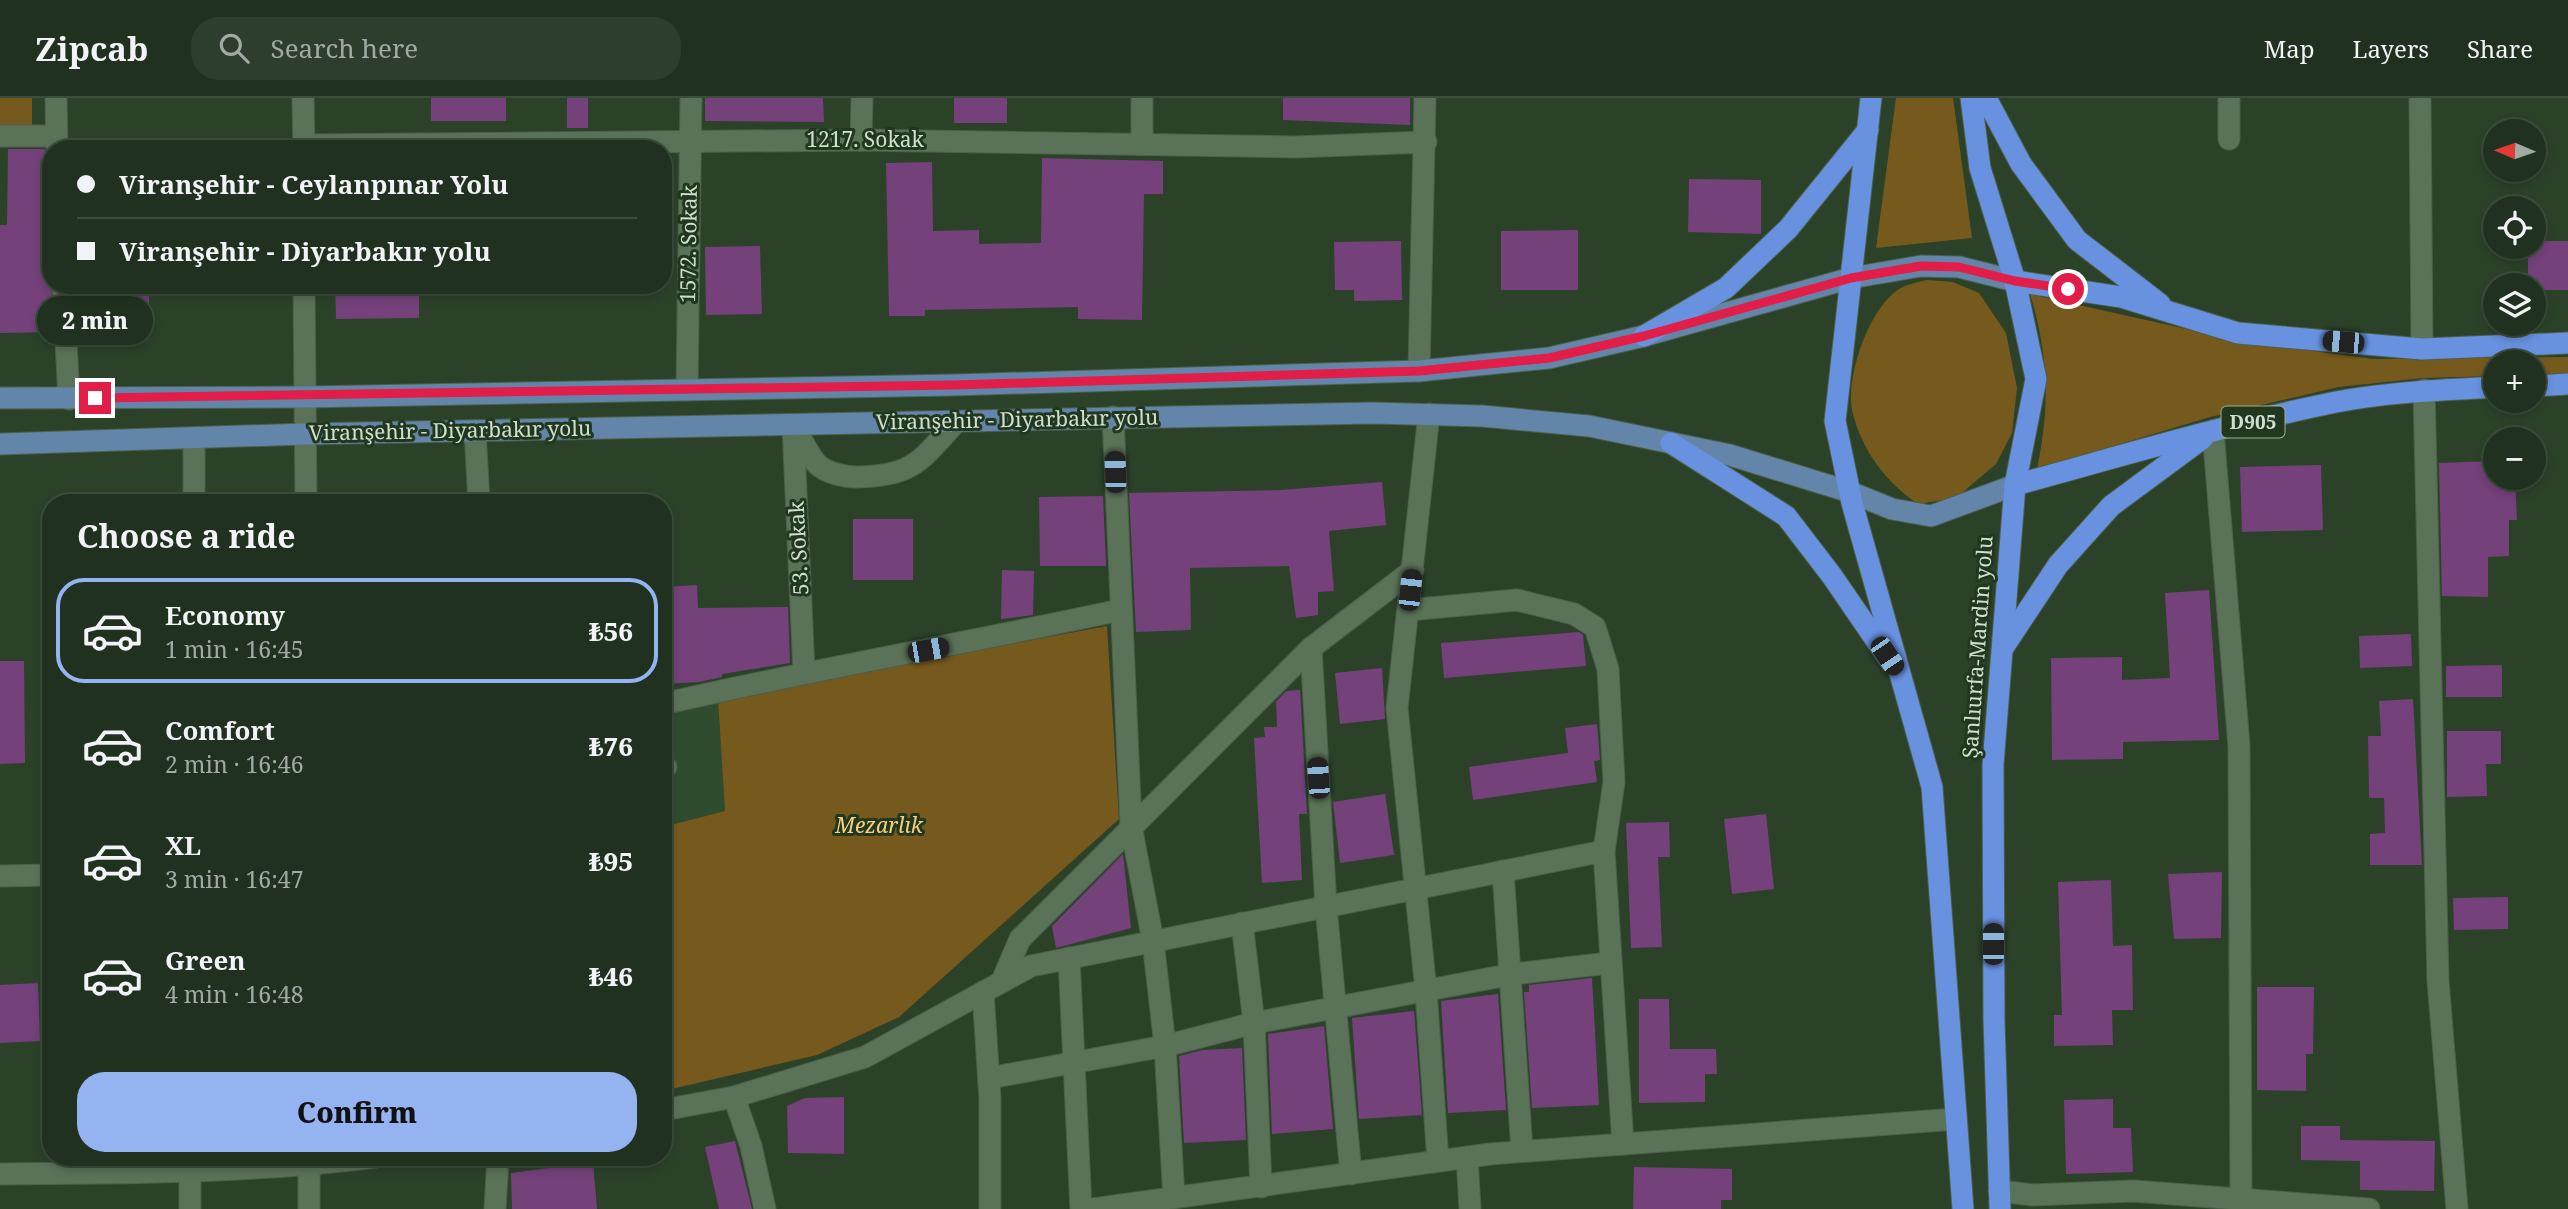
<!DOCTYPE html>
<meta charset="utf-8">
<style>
:root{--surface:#20321f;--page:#2d3e2c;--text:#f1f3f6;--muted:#a2aaa4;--line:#3d4d3d;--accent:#95b2f1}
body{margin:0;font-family:"Noto Serif",serif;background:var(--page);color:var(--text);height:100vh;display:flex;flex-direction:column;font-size:26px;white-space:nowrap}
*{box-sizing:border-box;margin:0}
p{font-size:23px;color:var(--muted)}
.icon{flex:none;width:38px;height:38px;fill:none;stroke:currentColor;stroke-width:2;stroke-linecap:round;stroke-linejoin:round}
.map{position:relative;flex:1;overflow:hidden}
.details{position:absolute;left:42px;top:396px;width:630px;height:672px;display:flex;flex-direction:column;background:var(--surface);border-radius:28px;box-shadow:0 4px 10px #0003,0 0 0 2px var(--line)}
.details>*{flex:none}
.guide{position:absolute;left:42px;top:42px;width:630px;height:154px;border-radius:28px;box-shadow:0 4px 10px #0003,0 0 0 2px var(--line);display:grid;align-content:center;height:154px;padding:0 35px;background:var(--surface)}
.needle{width:46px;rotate:272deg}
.buttons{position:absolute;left:2483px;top:21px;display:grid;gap:14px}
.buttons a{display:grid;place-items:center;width:63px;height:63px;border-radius:50%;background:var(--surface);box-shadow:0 4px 10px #0003,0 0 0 2px var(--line);font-size:35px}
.end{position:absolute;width:32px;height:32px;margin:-16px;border:9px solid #e11d48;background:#fff;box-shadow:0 0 0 4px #fff}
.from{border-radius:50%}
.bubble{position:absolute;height:49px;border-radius:24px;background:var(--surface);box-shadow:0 4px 10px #0003,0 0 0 2px var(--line);font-size:23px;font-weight:800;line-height:49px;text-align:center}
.car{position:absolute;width:21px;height:42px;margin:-21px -10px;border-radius:9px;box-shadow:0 0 5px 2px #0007;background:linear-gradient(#222 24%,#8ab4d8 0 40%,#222 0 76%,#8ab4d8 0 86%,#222 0)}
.guide b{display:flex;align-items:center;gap:24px;height:66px;font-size:26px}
.guide b+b{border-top:2px solid var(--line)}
.guide i{width:18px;height:18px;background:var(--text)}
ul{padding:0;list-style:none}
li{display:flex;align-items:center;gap:21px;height:105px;margin:0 14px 10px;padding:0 21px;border:4px solid transparent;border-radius:28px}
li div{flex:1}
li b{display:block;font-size:26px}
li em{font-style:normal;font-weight:800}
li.on{border-color:var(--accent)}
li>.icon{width:63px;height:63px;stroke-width:1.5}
h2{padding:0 35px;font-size:32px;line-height:84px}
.button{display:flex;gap:14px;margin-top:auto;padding:14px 35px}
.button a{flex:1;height:80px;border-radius:28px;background:var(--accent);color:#111;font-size:28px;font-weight:800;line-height:80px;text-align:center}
header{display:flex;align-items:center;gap:42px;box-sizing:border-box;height:98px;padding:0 35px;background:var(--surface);border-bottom:2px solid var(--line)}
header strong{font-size:33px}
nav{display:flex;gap:38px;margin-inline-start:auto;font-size:24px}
.search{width:490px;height:63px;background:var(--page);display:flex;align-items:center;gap:18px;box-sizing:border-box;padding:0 24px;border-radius:28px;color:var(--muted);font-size:26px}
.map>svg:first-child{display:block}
.built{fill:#304c2e}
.green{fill:#76591d}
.building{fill:#74417b}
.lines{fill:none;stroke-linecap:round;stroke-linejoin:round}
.minor-casing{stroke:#4b5f4a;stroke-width:23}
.major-casing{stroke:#4b5f4a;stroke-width:23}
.highway-casing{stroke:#4b5f4a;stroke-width:23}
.minor{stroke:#5a7358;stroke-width:21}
.major{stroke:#6285a9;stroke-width:21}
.highway{stroke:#6891df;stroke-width:21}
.route{stroke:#e11d48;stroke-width:9}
.labels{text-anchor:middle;stroke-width:6;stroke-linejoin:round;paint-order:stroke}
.shield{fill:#21381f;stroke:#9cad9b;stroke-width:2}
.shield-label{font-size:19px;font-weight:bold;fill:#d1dfd0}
.street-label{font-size:21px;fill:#d1dfd0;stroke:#21381f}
.park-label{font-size:21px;font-style:italic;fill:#fad07f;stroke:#21381f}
</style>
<header>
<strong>Zipcab</strong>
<div class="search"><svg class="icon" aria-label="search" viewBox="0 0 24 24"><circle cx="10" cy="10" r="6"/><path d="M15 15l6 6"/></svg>Search here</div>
<nav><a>Map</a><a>Layers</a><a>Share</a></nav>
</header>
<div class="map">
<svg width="2568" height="1111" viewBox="0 0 2568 1111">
<rect width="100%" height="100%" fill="#2b4229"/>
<path class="built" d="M718 601 725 713 663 729V612Z"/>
<g class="green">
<path d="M0 0H32V32L0 30Z"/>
<path d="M1896 0H1953L1972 140 1876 150Z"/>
<path d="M1927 182 1953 184 1979 195 2006 235 2017 290 2012 335 1996 366 1956 400 1918 406C1886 384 1863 354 1853 316 1844 281 1869 208 1901 190 1908 186 1919 184 1927 182Z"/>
<path d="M2030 196 2240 243 2373 261 2568 259V276L2534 277V264H2496L2495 278 2423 280 2339 289 2210 319 2037 371C2050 308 2049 258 2030 196Z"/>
<path d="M1107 528 1119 721 899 919 817 957 663 993V729L725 713 718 601Z"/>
</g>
<g class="building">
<rect x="431" y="0" width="75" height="23"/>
<rect x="567" y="0" width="21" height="30"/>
<path d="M705 0H823L824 24 705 23Z"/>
<rect x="954" y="0" width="53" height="25"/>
<path d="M1283 0H1410V27L1283 22Z"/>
<path d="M8 51H44L51 61 52 234 0 235V127H7Z"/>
<path d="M1042 60 1163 63V96H1144L1142 222 1078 221V209L925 212V218H889L886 65 932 64 933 133 979 132V146L1041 145Z"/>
<path d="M1689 81 1761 82V136L1688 134Z"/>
<path d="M1578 132V192H1501V133Z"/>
<path d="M1401 143 1402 202 1354 203V192H1335L1334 144Z"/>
<path d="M2534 143H2568V192H2534V187H2528V149H2534Z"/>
<path d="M760 148 762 216 706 217 705 149Z"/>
<path d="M76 187H149V236L79 237Z"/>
<path d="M335 187H419V220L336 221Z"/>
<path d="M2496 363V380H2515L2517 422H2509V458L2488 459V499L2442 498 2439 365Z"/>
<path d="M2321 367 2323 432 2242 434 2240 369Z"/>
<path d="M1382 384 1386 427 1329 433 1334 493 1318 494V517L1296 520 1289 468 1190 470 1191 532 1136 534 1129 395 1280 392Z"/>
<path d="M1103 398 1106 468H1040L1039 399Z"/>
<rect x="853" y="421" width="60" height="61"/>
<path d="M1002 472 1034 473 1033 517 1001 521Z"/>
<path d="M697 487 698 510 788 509 790 565 722 576V579L699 584 663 586V489Z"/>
<path d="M2209 492 2219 642 2123 644V661L2052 662 2051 560 2122 559V582L2170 580 2165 495Z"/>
<path d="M1579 534 1583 537 1586 568 1444 580 1441 545Z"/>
<path d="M2411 536 2412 568 2360 570 2359 538Z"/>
<path d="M0 563H24L25 665 0 666Z"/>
<path d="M2502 567V599H2446V568Z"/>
<path d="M1382 570 1385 621 1340 626 1335 575Z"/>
<path d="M1300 592 1307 716H1299L1302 782 1262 785 1254 640 1265 639 1264 629H1277L1276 604 1286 593Z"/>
<path d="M2413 601 2422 767H2370V736L2385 735 2384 700H2369L2368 638H2381L2379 603Z"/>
<path d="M1597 626 1600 662 1594 663 1597 684 1473 702 1469 669 1568 655 1565 630Z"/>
<path d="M2447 633H2501V666H2486L2487 698 2447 699Z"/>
<path d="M1385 696 1394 757 1340 765 1333 704Z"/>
<path d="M1766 716 1774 791 1732 796 1724 721Z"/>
<path d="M1669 724 1670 759H1658L1662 849 1631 850 1626 725Z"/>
<path d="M1123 756 1131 830 1056 850 1052 828Z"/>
<path d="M2222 774 2221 840 2174 841 2168 776Z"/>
<path d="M2111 782 2113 848 2132 847 2133 912H2112L2113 947 2054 948V917H2062L2058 784Z"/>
<path d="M2508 799V831L2454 832 2453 800Z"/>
<path d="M1592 880 1599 1007 1532 1010 1524 894H1529V887Z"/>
<path d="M38 885 40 943 0 945V887Z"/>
<path d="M2257 889H2314L2313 956H2306V993L2257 992Z"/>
<path d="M1498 896 1506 1012 1448 1015 1441 903Z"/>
<path d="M1639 901H1669L1670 951H1716L1717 976H1705V1004L1639 1005Z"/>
<path d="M1414 913 1422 1017 1359 1021 1352 920Z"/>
<path d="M1324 928 1333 1031 1272 1036 1268 936Z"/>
<path d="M1242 950 1246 1042 1184 1045 1179 958 1203 952Z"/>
<path d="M844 999V1056L788 1055 787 1008 805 1000Z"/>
<path d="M2113 1001V1030H2131L2133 1074 2066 1076 2064 1002Z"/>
<path d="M2301 1028H2340V1042L2435 1043 2434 1093 2360 1092V1063L2301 1062Z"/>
<path d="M735 1043 752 1111H719L705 1049Z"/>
<path d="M593 1064 597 1111H512L511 1075Z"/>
<path d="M1634 1069 1732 1071V1102H1721V1111H1633Z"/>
</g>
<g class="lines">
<defs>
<g id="minor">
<path d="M56 0 57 50"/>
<path d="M303 0 304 51"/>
<path d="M2229 0V41"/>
<path d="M2420 0 2422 251"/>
<path d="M0 38H56"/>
<path d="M861 42 862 0"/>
<path d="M1142 44V0"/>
<path d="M304 47 861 42 1296 49 1426 44"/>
<path d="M63 187 69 301"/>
<path d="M304 187 306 404"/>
<path d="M1419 273 1425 0"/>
<path d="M687 292 691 0"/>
<path d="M2424 292 2438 883 2457 1111"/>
<path d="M1429 316 1397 610 1426 893 1438 1063"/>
<path d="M1113 319 1131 728 1153 843 1165 948 1174 1100"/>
<path d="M793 327 804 574"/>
<path d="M794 328C801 340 808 356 817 366 826 375 845 379 857 379 914 378 920 363 957 323"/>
<path d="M475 333 479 404"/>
<path d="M2213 333 2239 648 2241 1100"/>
<path d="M194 404V340"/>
<path d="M1408 512 1517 502 1574 516 1595 529 1608 571 1614 684 1604 753 1623 1046"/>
<path d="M1311 550 1326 809 1351 1076"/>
<path d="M663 606C815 571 968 545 1120 512"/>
<path d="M663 669H666"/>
<path d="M1503 773 1522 1053"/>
<path d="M0 778 51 777"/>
<path d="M1242 825 1254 925 1261 1089"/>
<path d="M1069 860 1081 1111"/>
<path d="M1002 883 1020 841 1311 550 1413 472"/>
<path d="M983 894 990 1001V1111"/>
<path d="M989 980 1165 948 1254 925 1513 876 1609 865"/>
<path d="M734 999 751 1048 765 1111"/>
<path d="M663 1012 734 999 865 959 1031 868 1604 753"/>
<path d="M190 1059V1111"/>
<path d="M309 1059V1111"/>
<path d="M1467 1059 1470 1111"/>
<path d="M0 1076C126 1075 251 1075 376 1059"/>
<path d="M1999 1093 2033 1097 2133 1093 2369 1111"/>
<path d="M495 1111 498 1059"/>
<path d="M1093 1111 1490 1056 1956 1021"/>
</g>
<g id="major">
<path d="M0 300 305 299 954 287 1419 273 1549 260 1644 238 1851 180 1921 168 1959 169 2015 183"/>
<path d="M0 346 305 336 1373 315 1482 318 1589 328 1730 357 1850 394 1892 411 1931 418 2015 387"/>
</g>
<g id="highway">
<path d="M1871 0 1835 323 1852 405 1932 689 1963 1111"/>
<path d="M1971 0 1980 70 2015 183 2036 281 2015 387 1993 667 1994 922 2000 1111"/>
<path d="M1986 0 2021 66 2077 142 2160 206"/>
<path d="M2015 183 2121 199 2238 235 2422 251 2568 245"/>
<path d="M1644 238 1726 190 1788 131 1868 32"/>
<path d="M2534 288 2568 286"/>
<path d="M1671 345 1786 418 1832 478 1891 564"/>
<path d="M2015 387C2121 358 2228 326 2336 304 2388 294 2442 292 2496 289"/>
<path d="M2003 550 2058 467 2111 408 2203 340"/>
</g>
</defs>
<use href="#minor" class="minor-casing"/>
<use href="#major" class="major-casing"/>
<use href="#highway" class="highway-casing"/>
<use href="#minor" class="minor"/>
<use href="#major" class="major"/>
<use href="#highway" class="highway"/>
</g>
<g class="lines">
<path class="route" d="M95 300 954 287 1419 273 1549 260 1644 238 1851 180 1921 168 1959 169 2015 183 2068 191"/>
</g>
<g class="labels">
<rect class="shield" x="2221.5" y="308.5" width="63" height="31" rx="5"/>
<g class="shield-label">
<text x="2253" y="331">D905</text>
</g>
<g class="street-label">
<text x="865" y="49">1217. Sokak</text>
<text transform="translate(689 146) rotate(-89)" y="7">1572. Sokak</text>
<text transform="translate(1017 322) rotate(-1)" y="7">Viranşehir - Diyarbakır yolu</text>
<text transform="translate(450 333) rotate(-1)" y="7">Viranşehir - Diyarbakır yolu</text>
<text transform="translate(799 450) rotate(-93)" y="7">53. Sokak</text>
<text transform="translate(1978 549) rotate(-86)" y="7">Şanlıurfa-Mardin yolu</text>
</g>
<g class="park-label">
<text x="879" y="735">Mezarlık</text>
</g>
</g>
</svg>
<div class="buttons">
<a><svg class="needle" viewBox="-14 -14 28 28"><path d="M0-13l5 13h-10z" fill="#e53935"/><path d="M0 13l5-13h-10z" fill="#a2aaa4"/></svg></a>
<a><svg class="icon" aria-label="locate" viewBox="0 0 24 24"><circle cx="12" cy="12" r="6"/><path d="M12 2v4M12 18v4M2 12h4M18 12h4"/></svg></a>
<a><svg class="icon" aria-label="layers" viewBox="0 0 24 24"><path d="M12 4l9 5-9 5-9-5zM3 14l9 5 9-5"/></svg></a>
<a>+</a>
<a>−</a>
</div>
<i class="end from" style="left:2068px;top:191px"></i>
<i class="end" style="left:95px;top:300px"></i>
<div class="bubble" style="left:37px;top:198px;width:116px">2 min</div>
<i class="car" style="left:2343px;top:244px;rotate:275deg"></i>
<i class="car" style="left:1115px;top:374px;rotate:358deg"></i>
<i class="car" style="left:1410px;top:492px;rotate:6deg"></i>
<i class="car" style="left:928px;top:552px;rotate:80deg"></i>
<i class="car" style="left:1887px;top:558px;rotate:146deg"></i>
<i class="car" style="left:1318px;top:680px;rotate:356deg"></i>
<i class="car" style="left:1993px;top:846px;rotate:0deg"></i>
<div class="guide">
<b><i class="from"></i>Viranşehir - Ceylanpınar Yolu</b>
<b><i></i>Viranşehir - Diyarbakır yolu</b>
</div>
<section class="details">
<h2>Choose a ride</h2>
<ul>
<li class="on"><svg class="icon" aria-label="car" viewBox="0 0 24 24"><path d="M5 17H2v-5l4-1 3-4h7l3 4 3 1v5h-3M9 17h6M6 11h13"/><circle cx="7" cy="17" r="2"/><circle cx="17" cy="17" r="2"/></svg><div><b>Economy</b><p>1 min · 16:45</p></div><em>₺56</em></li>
<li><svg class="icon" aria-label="car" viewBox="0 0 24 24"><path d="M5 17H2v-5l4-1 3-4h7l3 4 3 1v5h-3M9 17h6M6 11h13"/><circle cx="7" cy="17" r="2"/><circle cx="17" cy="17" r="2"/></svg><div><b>Comfort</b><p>2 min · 16:46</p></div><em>₺76</em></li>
<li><svg class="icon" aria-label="car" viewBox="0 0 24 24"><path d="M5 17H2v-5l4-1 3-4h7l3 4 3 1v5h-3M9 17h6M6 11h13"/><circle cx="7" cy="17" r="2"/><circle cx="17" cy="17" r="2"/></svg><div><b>XL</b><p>3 min · 16:47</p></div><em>₺95</em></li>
<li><svg class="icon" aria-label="car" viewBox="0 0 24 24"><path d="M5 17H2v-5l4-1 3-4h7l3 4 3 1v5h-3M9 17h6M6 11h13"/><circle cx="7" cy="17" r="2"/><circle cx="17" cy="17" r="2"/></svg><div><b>Green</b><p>4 min · 16:48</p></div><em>₺46</em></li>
</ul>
<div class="button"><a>Confirm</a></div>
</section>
</div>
